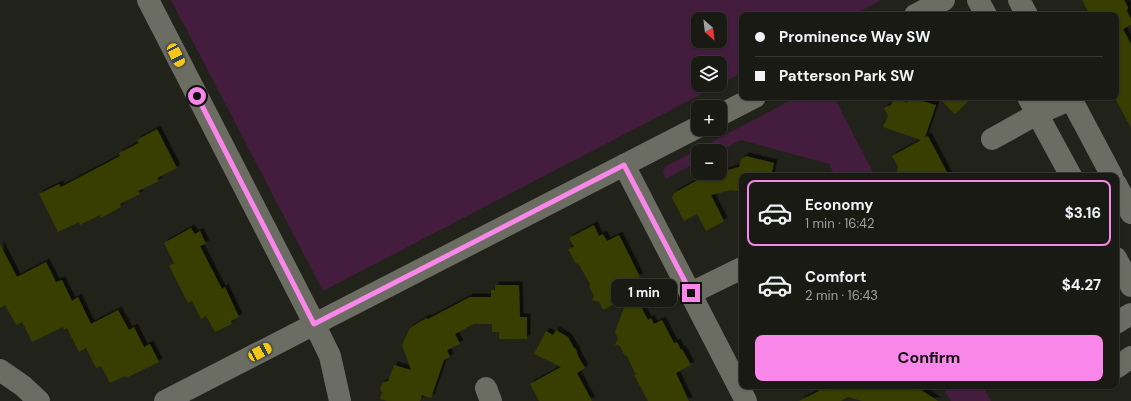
<!DOCTYPE html>
<meta charset="utf-8">
<style>
:root{--surface:#191a14;--page:#22231d;--text:#f1f3f6;--muted:#9fa1a0;--line:#373834;--accent:#f987e9}
body{margin:0;font-family:"DM Sans",sans-serif;background:var(--page);color:var(--text);height:100vh;display:flex;flex-direction:column;font-size:15px;white-space:nowrap}
*{box-sizing:border-box;margin:0}
p{font-size:13px;color:var(--muted)}
.icon{flex:none;width:22px;height:22px;fill:none;stroke:currentColor;stroke-width:2;stroke-linecap:round;stroke-linejoin:round}
.map{position:relative;flex:1;overflow:hidden}
.panel{position:absolute;left:739px;top:173px;width:380px;height:216px;display:flex;flex-direction:column;background:var(--surface);border-radius:8px;box-shadow:0 1px 3px #0004,0 0 0 1px var(--line)}
.panel>*{flex:none}
.banner{position:absolute;left:739px;top:12px;width:380px;height:88px;border-radius:8px;box-shadow:0 1px 3px #0004,0 0 0 1px var(--line);display:grid;align-content:center;height:88px;padding:0 16px;background:var(--surface)}
.needle{width:26px;rotate:152deg}
.tools{position:absolute;left:691px;top:12px;display:grid;gap:8px}
.tools a{display:grid;place-items:center;width:36px;height:36px;border-radius:8px;background:var(--surface);box-shadow:0 1px 3px #0004,0 0 0 1px var(--line);font-size:20px}
.end{position:absolute;width:18px;height:18px;margin:-9px;border:5px solid #f987e9;background:#111;box-shadow:0 0 0 2px #111}
.from{border-radius:50%}
.bubble{position:absolute;height:28px;border-radius:8px;background:var(--surface);box-shadow:0 1px 3px #0004,0 0 0 1px var(--line);font-size:13px;font-weight:700;line-height:28px;text-align:center}
.car{position:absolute;width:12px;height:24px;margin:-12px -6px;border-radius:5px;box-shadow:0 0 3px 1px #0007;background:linear-gradient(#f5c518 24%,#345 0 40%,#f5c518 0 76%,#345 0 86%,#f5c518 0)}
.banner b{display:flex;align-items:center;gap:14px;height:38px;font-size:15px}
.banner b+b{border-top:1px solid var(--line)}
.banner i{width:10px;height:10px;background:var(--text)}
ul{padding:7px 0 0;list-style:none}
li{display:flex;align-items:center;gap:12px;height:66px;margin:0 8px 6px;padding:0 8px;border:2px solid transparent;border-radius:8px}
li div{flex:1}
li b{display:block;font-size:15px}
li em{font-style:normal;font-weight:700}
li.on{border-color:var(--accent)}
li>.icon{width:36px;height:36px;stroke-width:1.5}
.primary-button{display:flex;gap:8px;margin-top:auto;padding:8px 16px}
.primary-button a{flex:1;height:46px;border-radius:8px;background:var(--accent);color:#111;font-size:16px;font-weight:700;line-height:46px;text-align:center}
.map>svg:first-child{display:block}
.green{fill:#431c3e;fill-rule:evenodd}
.building{fill:#373e06;filter:url(#shadow)}
.lines{fill:none;stroke-linecap:round;stroke-linejoin:round}
.minor{stroke:#6b6d63;stroke-width:22}
.route{stroke:#f987e9;stroke-width:5}
</style>
<div class="map">
<svg width="1131" height="401" viewBox="0 0 1131 401">
<defs>
<filter id="shadow"><feDropShadow dx="3.5" dy="-3.5" stdDeviation="0" flood-color="#0009"/></filter>
</defs>
<rect width="100%" height="100%" fill="#21221a"/>
<g class="green">
<path d="M171 0H882L853 15H742V73L720 84V63H698V85H719L323 291ZM698 19H720V41H698Z"/>
<path d="M797 97H834L875 176H835L829 164 741 140 720 151H698V162L665 179 663 171 666 166Z"/>
<path d="M942 386H983L991 401H951Z"/>
</g>
<g class="building">
<path d="M1082 0H1124L1128 7 1127 11 1131 19V25L1123 29 1131 44V128L1116 100V15H1090Z"/>
<path d="M908 97 936 105 925 137 928 136 949 176H896L898 167 892 156 921 140 883 127 888 116 884 108 891 105 894 98 907 102Z"/>
<path d="M938 97H973L955 114Z"/>
<path d="M157 129 177 168 157 178 159 181 138 191 140 194 120 204 121 207 101 218 100 215 80 225 79 222 58 232 39 194 59 184 61 187 120 156 119 153 139 143 137 140Z"/>
<path d="M746 156 774 163 771 176H742V192L731 190 711 195 724 221 706 231 697 214 684 221 672 198 674 193 705 176 739 167 741 159Z"/>
<path d="M594 225 599 236 603 234 607 241 619 235 640 277 632 280 635 286 631 288 648 320 651 318 654 324 662 320 674 343 677 342 681 350 682 349 691 365 676 373 689 401H648L634 375H636L627 356H625L620 346 615 345 618 338 615 332 628 297 603 310 599 302 592 300 594 296 589 286 590 284 578 263 576 264 568 249 574 247 569 238Z"/>
<path d="M191 228 195 234 200 231 206 244 200 246 222 289 225 287 239 317 231 321 232 324 215 332 206 316 201 319 192 301 188 303 169 266 174 263 164 243Z"/>
<path d="M0 244 17 277 46 262 56 282 62 280 72 301 78 297 91 324 118 310 129 330 134 327 144 347 150 344 159 362 126 378 125 376 110 383 101 366 96 368 86 348 79 352 67 328 64 330 63 327 32 342 22 322 16 325 5 305 0 308Z"/>
<path d="M495 285H519L520 317H527V339H499V332H492V324H474L455 334 460 344 447 350 450 357 444 360 431 398 422 395 420 401H387L380 399 382 393 380 389 382 383 388 381 394 365 411 370 402 345 410 328 426 318 428 319 470 297H491V290H495Z"/>
<path d="M556 330 568 337 574 348 576 349 578 356 585 368 577 373 592 401H539L530 384 561 367 534 354 546 331 553 335Z"/>
<path d="M816 386H915L938 401H862L848 397 841 401H799L819 391Z"/>
</g>
<g class="lines">
<g class="minor">
<path d="M148 0 314 323 330 356 340 401"/>
<path d="M978 0 986 15"/>
<path d="M1019 0 1027 15"/>
<path d="M915 15 944 0"/>
<path d="M1028 97 1071 176"/>
<path d="M1070 97 1112 176"/>
<path d="M720 115 755 97"/>
<path d="M992 139 1037 114 1072 99"/>
<path d="M624 165 746 401"/>
<path d="M1116 184 1131 213"/>
<path d="M1116 258 1131 286"/>
<path d="M691 293 742 268"/>
<path d="M1116 323 1131 314"/>
<path d="M1116 368 1131 357"/>
<path d="M0 370 23 386 39 401"/>
<path d="M486 388 491 401"/>
<path d="M165 401 698 127"/>
</g>
</g>
<g class="lines">
<path class="route" d="M197 96 314 324 624 165 691 293"/>
</g>
</svg>
<div class="tools">
<a><svg class="needle" viewBox="-14 -14 28 28"><path d="M0-13l5 13h-10z" fill="#e53935"/><path d="M0 13l5-13h-10z" fill="#9fa1a0"/></svg></a>
<a><svg class="icon" aria-label="layers" viewBox="0 0 24 24"><path d="M12 4l9 5-9 5-9-5zM3 14l9 5 9-5"/></svg></a>
<a>+</a>
<a>−</a>
</div>
<i class="end from" style="left:197px;top:96px"></i>
<i class="end" style="left:691px;top:293px"></i>
<div class="bubble" style="left:611px;top:279px;width:66px">1 min</div>
<i class="car" style="left:176px;top:55px;rotate:153deg"></i>
<i class="car" style="left:260px;top:352px;rotate:62deg"></i>
<div class="banner">
<b><i class="from"></i>Prominence Way SW</b>
<b><i></i>Patterson Park SW</b>
</div>
<section class="panel">
<ul>
<li class="on"><svg class="icon" aria-label="car" viewBox="0 0 24 24"><path d="M5 17H2v-5l4-1 3-4h7l3 4 3 1v5h-3M9 17h6M6 11h13"/><circle cx="7" cy="17" r="2"/><circle cx="17" cy="17" r="2"/></svg><div><b>Economy</b><p>1 min · 16:42</p></div><em>$3.16</em></li>
<li><svg class="icon" aria-label="car" viewBox="0 0 24 24"><path d="M5 17H2v-5l4-1 3-4h7l3 4 3 1v5h-3M9 17h6M6 11h13"/><circle cx="7" cy="17" r="2"/><circle cx="17" cy="17" r="2"/></svg><div><b>Comfort</b><p>2 min · 16:43</p></div><em>$4.27</em></li>
</ul>
<div class="primary-button"><a>Confirm</a></div>
</section>
</div>
